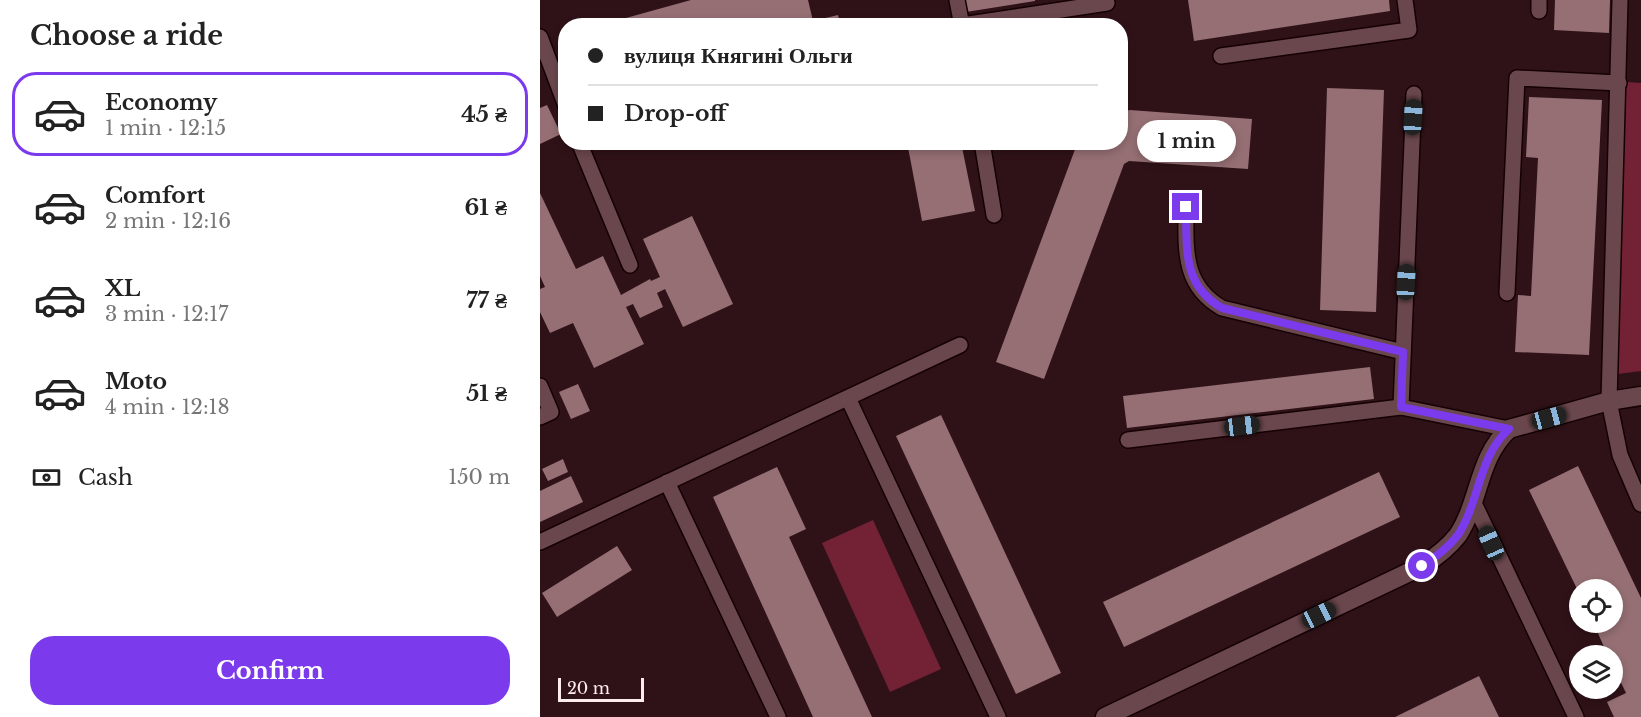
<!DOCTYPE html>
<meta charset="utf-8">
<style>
:root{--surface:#fff;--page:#f2f2f2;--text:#222;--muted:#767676;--line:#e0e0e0;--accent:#7c3aed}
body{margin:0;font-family:"Libre Baskerville",serif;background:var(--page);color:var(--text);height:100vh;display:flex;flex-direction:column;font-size:22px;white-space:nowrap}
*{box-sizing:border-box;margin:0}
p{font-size:20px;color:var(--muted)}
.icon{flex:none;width:33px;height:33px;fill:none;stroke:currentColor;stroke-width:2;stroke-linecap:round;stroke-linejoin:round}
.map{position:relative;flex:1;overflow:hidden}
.drawer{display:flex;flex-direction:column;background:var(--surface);width:540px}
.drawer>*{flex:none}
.banner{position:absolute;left:18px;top:18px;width:570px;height:132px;border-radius:24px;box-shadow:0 3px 9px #0003;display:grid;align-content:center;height:132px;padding:0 30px;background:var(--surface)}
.tools{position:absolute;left:1029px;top:579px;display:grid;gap:12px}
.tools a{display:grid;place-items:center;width:54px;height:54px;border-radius:50%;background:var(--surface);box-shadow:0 3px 9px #0003;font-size:30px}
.scale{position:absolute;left:18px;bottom:15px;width:86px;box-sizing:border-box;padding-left:6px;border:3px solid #fdeced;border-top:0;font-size:16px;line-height:21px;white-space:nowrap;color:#fdeced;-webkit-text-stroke:4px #2f1217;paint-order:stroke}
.end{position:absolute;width:27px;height:27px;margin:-14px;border:8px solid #7c3aed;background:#fff;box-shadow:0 0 0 3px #fff}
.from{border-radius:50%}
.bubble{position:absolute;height:42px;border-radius:21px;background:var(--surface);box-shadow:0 3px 9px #0003;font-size:20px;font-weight:700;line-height:42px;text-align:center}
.car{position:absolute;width:18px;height:36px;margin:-18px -9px;border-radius:8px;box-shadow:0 0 4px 2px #0007;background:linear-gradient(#222 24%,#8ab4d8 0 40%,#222 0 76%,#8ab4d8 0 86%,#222 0)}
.banner b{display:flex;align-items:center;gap:21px;height:57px;font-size:22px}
.banner b+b{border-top:2px solid var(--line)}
.banner i{width:15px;height:15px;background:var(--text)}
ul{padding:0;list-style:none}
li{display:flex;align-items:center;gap:18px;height:84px;margin:0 12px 9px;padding:0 18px;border:3px solid transparent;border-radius:24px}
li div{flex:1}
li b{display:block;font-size:22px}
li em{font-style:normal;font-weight:700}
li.on{border-color:var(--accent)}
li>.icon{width:54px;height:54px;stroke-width:1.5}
h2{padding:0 30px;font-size:27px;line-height:72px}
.pay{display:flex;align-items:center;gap:15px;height:66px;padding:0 30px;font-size:22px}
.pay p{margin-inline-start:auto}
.action{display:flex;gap:12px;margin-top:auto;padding:12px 30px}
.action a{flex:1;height:69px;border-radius:24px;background:var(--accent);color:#fff;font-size:24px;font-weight:700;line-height:69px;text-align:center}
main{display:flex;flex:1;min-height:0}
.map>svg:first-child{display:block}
.green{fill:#732134}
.building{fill:#956f74}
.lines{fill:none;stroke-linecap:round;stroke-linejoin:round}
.service-casing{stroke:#150104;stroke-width:18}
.minor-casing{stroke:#150104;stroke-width:21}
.service{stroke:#6a474c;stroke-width:15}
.minor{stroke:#6a474c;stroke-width:18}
.route{stroke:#7c3aed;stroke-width:8}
</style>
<main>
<section class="drawer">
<h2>Choose a ride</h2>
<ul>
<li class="on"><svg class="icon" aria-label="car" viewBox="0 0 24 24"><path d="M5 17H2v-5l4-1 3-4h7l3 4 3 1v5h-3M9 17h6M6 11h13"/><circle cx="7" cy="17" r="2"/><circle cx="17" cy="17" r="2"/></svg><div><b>Economy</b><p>1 min · 12:15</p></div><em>45 ₴</em></li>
<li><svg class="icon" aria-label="car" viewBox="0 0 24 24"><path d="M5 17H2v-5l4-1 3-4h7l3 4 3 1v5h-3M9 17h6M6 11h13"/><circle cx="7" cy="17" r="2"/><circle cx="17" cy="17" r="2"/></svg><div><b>Comfort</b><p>2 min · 12:16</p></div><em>61 ₴</em></li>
<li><svg class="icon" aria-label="car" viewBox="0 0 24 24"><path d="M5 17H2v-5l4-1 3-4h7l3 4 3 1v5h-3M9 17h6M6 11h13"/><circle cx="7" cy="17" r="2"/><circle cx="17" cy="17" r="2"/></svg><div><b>XL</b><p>3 min · 12:17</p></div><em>77 ₴</em></li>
<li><svg class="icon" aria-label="car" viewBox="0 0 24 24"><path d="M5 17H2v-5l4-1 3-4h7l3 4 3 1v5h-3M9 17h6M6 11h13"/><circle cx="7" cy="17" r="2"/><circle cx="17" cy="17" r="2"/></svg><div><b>Moto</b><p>4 min · 12:18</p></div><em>51 ₴</em></li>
</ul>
<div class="pay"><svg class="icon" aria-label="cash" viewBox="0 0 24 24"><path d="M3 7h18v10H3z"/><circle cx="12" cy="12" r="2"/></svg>Cash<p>150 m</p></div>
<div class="action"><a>Confirm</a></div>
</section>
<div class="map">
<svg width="1101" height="717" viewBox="0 0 1101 717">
<rect width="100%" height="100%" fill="#2f1217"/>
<g class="green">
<path d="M1086 82 1101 83V371L1078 374Z"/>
<path d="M333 520 401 669 350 692 282 543Z"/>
</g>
<g class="building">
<path d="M151 0H268L273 21 298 15 301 26H57Z"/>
<path d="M425 0H495V1L426 12Z"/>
<path d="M648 0H849L850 11 654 41Z"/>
<path d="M1015 0H1070L1069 33 1014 30Z"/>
<path d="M787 88 844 90 836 312 780 310Z"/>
<path d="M989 97 1062 100 1049 355 975 352 978 295 991 296 998 158 986 157Z"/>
<path d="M7 105 21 134 0 144V108Z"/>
<path d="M590 110 712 119 708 169 589 161 584 164 504 379 456 362 537 144 580 142V112Z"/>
<path d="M367 142H421L435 211 382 221Z"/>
<path d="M0 193 36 269 63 256 81 295 110 279 111 281 120 277 103 239 152 216 193 304 143 327 125 289 117 293 123 307 100 318 93 304 86 307 104 344 54 368 33 323 10 333 0 312V289L5 287 0 276Z"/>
<path d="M830 367 834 399 587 428 583 396Z"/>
<path d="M38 384 50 411 31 419 19 392Z"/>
<path d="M401 415 521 673 476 694 356 436Z"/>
<path d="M23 459 28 472 8 481 2 469Z"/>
<path d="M1038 466 1101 598V717H1074L1067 702 1086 693 1072 664V656H1068L1053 622H1072V590H1040V595L989 490Z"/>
<path d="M237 467 266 529 249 537 332 717H273L173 497Z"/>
<path d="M839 472 860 517 584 647 563 602Z"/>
<path d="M31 476 43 502 0 522V491Z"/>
<path d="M77 546 92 570 17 617 2 593Z"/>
<path d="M939 676 959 717H855Z"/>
</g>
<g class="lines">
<defs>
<g id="service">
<path d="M417 0 422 26"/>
<path d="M1080 0 1069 401 1080 455 1101 504"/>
<path d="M999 11V0"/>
<path d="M422 25 567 3"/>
<path d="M0 37 26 106"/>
<path d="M681 56 869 30 865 0"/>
<path d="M874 94 861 407 969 429"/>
<path d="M39 142 90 265"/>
<path d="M442 142 454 215"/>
<path d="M646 207C646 249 642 285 682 308L863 352"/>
<path d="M967 293 977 78 1079 83"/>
<path d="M0 386 11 412 0 417"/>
<path d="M308 398 458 717"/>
<path d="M588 440 861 407"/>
<path d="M127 482 238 717"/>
<path d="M933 501 1036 717"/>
<path d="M0 542 420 345"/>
</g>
<path id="minor" d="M565 717 882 566C896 557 908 548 918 535 940 501 938 457 969 429L1069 401 1101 396"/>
</defs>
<use href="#service" class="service-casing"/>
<use href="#minor" class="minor-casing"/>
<use href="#service" class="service"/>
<use href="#minor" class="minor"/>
</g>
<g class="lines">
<path class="route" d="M646 207C647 249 642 285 682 308L863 352 861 407 969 429C938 457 940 501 918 535 908 548 896 557 882 566"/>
</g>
</svg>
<div class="tools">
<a><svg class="icon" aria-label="locate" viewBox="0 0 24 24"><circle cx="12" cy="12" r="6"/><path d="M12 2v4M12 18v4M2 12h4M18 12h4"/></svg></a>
<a><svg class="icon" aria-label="layers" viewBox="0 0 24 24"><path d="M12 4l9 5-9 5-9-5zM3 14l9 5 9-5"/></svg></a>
</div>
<div class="scale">20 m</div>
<i class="end from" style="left:882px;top:566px"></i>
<i class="end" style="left:646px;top:207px"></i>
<div class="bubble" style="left:597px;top:120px;width:99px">1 min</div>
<i class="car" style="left:873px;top:117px;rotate:3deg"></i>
<i class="car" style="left:866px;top:282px;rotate:3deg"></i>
<i class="car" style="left:1009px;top:418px;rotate:75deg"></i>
<i class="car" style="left:702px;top:426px;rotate:83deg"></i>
<i class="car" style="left:951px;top:543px;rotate:336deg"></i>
<i class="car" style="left:779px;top:615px;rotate:64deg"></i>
<div class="banner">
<b><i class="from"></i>вулиця Княгині Ольги</b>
<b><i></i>Drop-off</b>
</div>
</div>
</main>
